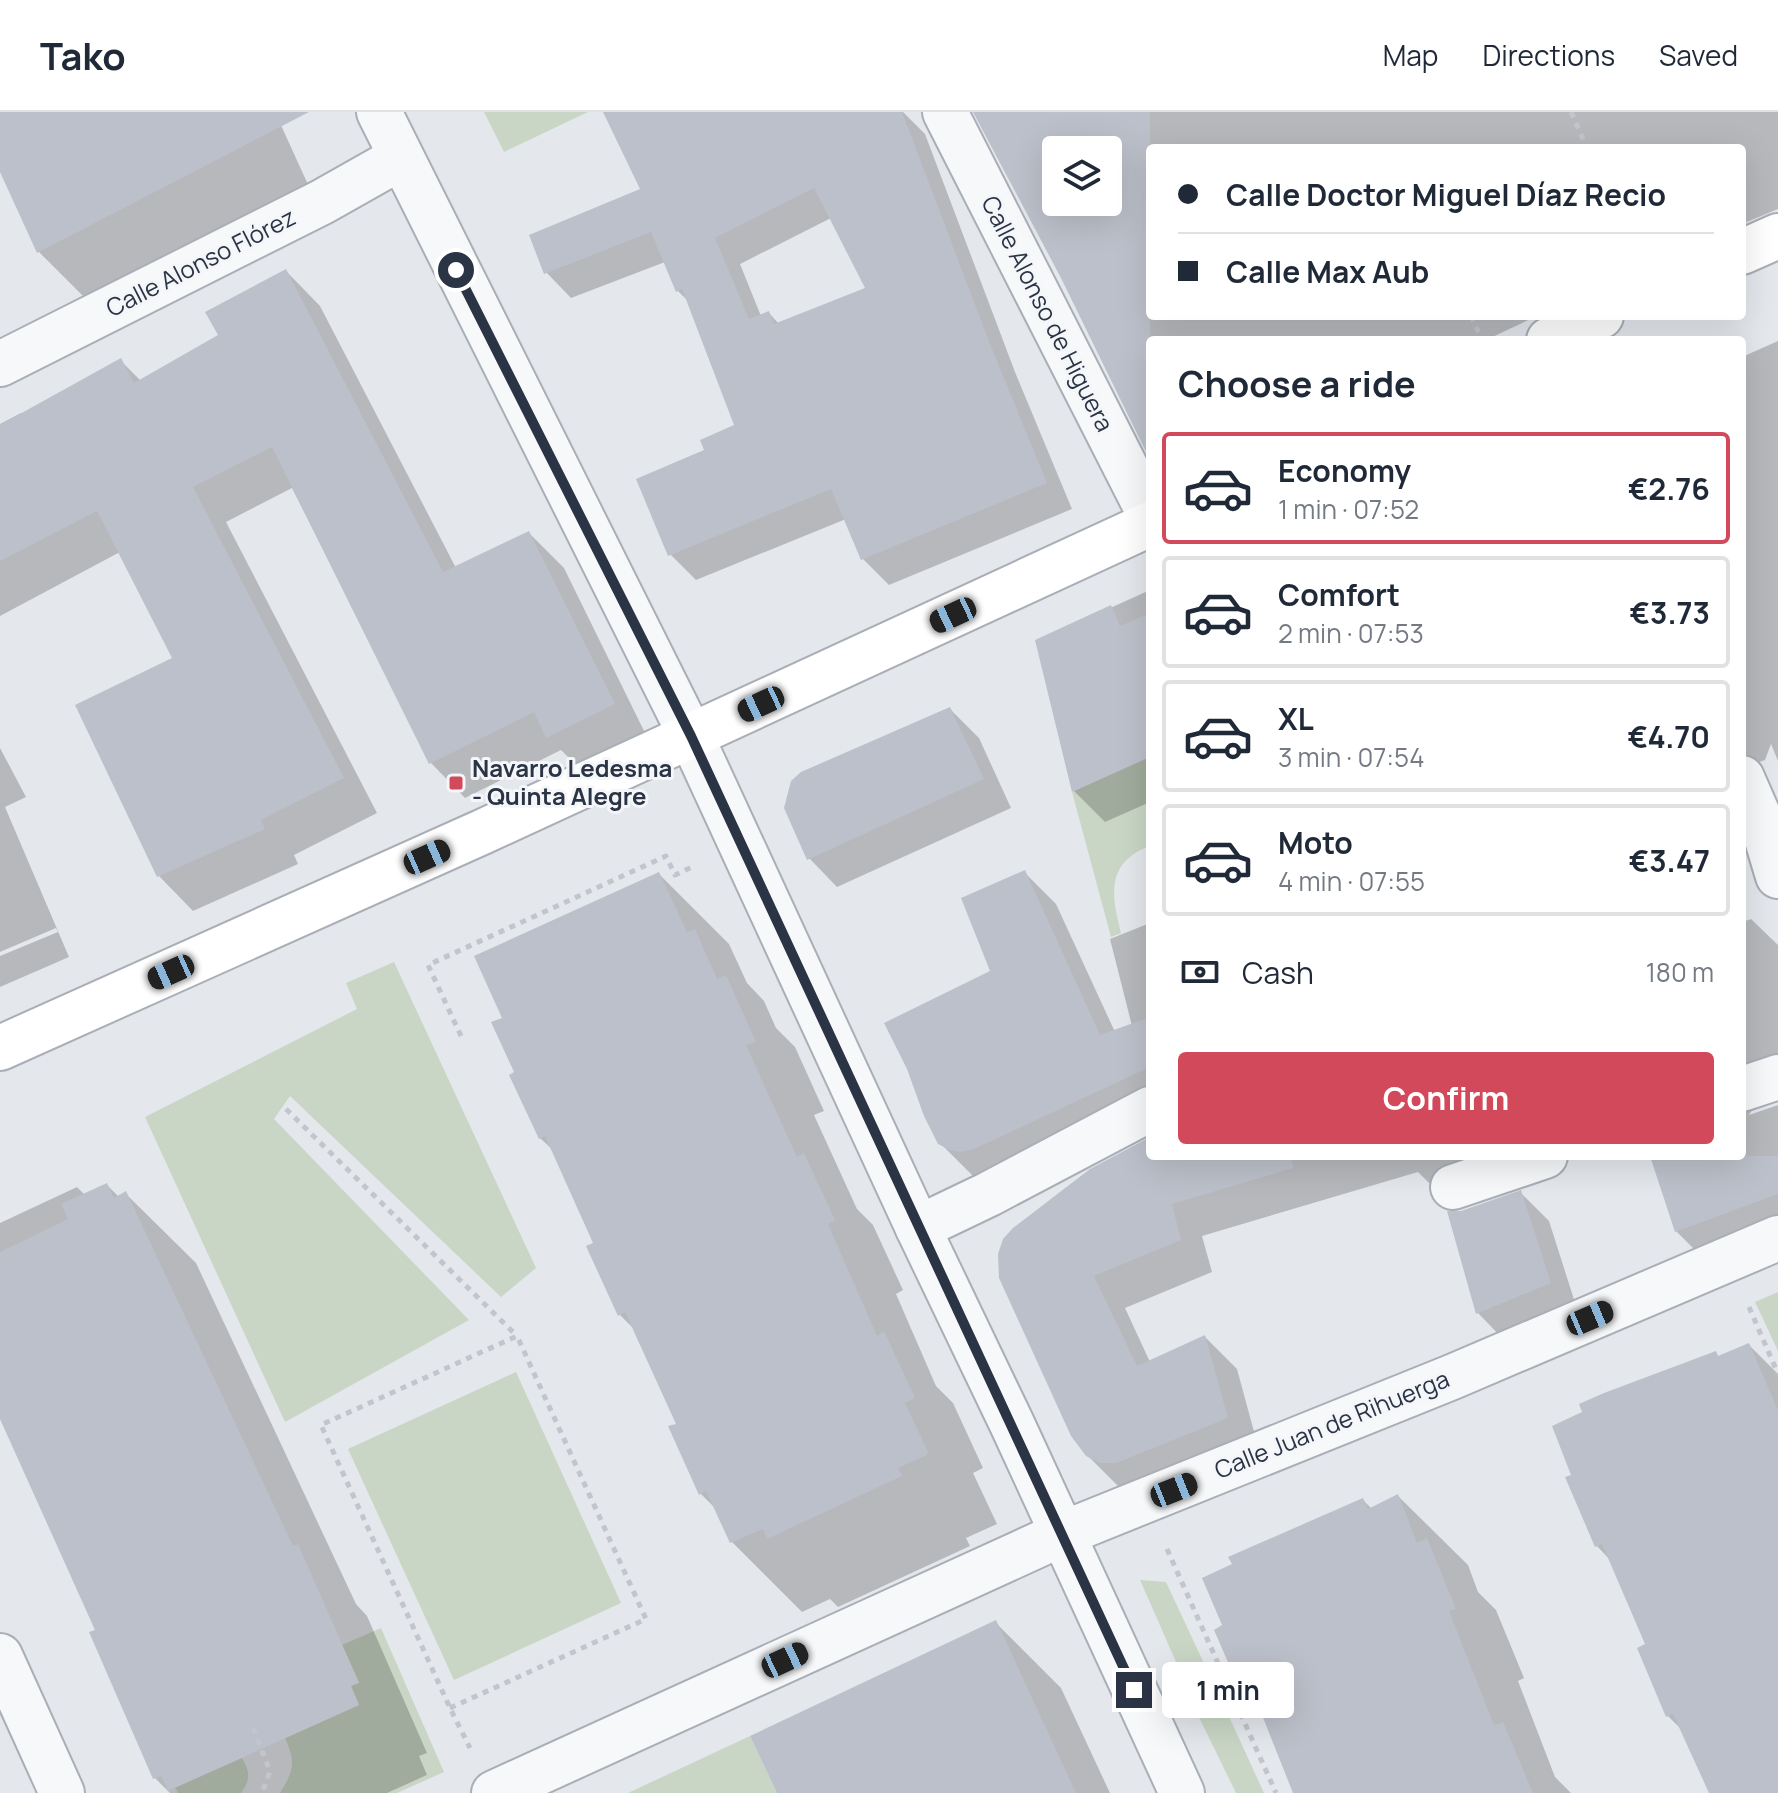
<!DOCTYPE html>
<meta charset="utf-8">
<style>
:root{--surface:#fff;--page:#f2f2f3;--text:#1f2937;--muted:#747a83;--line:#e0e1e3;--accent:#d1495b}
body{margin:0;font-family:Manrope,sans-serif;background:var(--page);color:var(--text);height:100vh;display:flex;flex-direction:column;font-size:30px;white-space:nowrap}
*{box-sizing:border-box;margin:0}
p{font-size:26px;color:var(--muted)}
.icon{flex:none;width:44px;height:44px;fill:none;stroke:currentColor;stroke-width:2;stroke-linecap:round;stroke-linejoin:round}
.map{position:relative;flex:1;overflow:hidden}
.sheet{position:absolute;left:1146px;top:224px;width:600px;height:824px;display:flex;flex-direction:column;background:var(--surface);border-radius:8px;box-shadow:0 8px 32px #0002}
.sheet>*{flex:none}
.banner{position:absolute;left:1146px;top:32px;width:600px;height:176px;border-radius:8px;box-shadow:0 8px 32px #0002;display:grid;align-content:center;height:176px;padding:0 32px;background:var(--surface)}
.tools{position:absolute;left:1042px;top:24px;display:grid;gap:16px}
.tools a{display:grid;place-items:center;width:80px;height:80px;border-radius:8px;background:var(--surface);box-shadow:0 8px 32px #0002;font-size:40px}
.end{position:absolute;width:36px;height:36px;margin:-18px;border:10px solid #2b3445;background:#fff;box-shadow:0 0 0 4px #fff}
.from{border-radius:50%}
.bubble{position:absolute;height:56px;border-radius:8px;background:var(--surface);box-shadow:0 8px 32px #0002;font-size:26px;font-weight:700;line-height:56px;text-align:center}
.car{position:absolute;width:24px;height:48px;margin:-24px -12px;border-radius:10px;box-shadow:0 0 6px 2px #0007;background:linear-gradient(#222 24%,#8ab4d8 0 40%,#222 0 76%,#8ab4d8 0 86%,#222 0)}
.banner b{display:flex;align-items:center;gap:28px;height:76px;font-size:30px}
.banner b+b{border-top:2px solid var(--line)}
.banner i{width:20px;height:20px;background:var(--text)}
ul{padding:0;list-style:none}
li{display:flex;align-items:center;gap:24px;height:112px;margin:0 16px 12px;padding:0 16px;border:4px solid var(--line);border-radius:8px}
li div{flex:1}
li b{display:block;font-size:30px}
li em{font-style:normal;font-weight:700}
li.selected{border-color:var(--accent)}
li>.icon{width:72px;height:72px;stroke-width:1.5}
h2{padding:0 32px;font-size:36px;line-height:96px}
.pay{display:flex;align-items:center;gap:20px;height:88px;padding:0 32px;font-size:30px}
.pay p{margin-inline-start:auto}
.action{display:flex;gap:16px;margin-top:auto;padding:16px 32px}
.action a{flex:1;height:92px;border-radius:8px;background:var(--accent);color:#fff;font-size:32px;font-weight:700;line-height:92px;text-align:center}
header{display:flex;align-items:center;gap:48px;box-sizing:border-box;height:112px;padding:0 40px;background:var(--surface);border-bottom:2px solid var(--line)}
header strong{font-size:38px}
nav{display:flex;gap:44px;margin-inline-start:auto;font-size:28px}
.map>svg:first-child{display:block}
.green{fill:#c9d6c5}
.shadow{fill:#0003;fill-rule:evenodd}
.building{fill:#bbc0ca;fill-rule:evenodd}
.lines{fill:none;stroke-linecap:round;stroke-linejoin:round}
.pedestrian-casing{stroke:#a9aeb7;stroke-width:48}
.minor-casing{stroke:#a9aeb7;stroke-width:48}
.secondary-casing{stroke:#a9aeb7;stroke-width:48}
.path{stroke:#c2c5cb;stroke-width:5;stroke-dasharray:6 6;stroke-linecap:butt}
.pedestrian{stroke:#f7f8fa;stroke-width:44}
.minor{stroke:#f7f8fa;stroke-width:44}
.secondary{stroke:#fff;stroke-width:44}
.route{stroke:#2b3445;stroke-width:10}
.poi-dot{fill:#d1495b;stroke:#f4f6f9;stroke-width:3}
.labels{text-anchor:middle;stroke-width:6;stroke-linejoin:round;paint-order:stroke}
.street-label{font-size:24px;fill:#2b3445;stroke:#f4f6f9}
.poi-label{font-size:24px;font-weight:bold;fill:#2b3445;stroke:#f4f6f9;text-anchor:start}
</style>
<header>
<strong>Tako</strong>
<nav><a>Map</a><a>Directions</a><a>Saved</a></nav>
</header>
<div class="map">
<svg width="1778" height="1681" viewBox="0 0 1778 1681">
<rect width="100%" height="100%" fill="#e4e7ec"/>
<g class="green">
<path d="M484 0H588L504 40Z"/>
<path d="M1150 644V734C1106 750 1111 783 1121 821L1111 825 1072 680Z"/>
<path d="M394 850 536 1156 501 1185 290 984 274 1007 469 1208 285 1310 145 1005 357 897 346 871Z"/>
<path d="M1778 1180V1239L1755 1190Z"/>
<path d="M516 1260 621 1491 454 1568 348 1337Z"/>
<path d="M1140 1468 1166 1470 1207 1558 1184 1568Z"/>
<path d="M381 1516 444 1660 397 1681H280C294 1658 296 1650 285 1626L359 1593 351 1574 359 1570 342 1533Z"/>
<path d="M1220 1585 1264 1681H1236L1195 1597Z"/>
<path d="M750 1624 777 1681H628Z"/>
<path d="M242 1646C250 1660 251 1667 241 1681H178L175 1675Z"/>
</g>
<g class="shadow">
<path d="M0 0H275L320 99 108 209 39 140 0 56Z"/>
<path d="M605 0H903L925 22 1015 260 1072 397 889 473 863 447 846 407 696 468 670 442 706 339 737 314 689 190 678 179 665 150 571 186 546 160 643 78ZM831 106 868 177 779 212 769 201 761 204 740 152Z"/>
<path d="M974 0H1778V97L1742 112V36H1150V204H1537L1486 228H1150V339L1063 165ZM1056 38H1108V90H1056Z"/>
<path d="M286 159 320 194 456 456 529 421 564 456 648 627 583 660 561 638 465 686 431 651 292 376 226 410 377 701 294 743 298 752 193 799 159 764 175 547 120 440 0 504V312L21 301 23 303 121 249 141 269 220 224Z"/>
<path d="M1778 229V649L1771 632 1765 648 1742 656V245Z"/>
<path d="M1150 478V690L1105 710 1074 679 1037 529Z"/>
<path d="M950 597 979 626 1011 696 837 775 809 746Z"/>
<path d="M0 636 26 685 5 695 69 845 0 875V844L58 820 56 816 0 840Z"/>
<path d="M1024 760 1056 792 1115 920 1132 914 1110 827 1150 811V1001L993 1071 973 1064 940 1031Z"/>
<path d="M659 762 729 832 747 871 764 889 776 916 795 935 824 999 814 1003 857 1097 873 1113 903 1178 896 1182 936 1274 953 1291 983 1356 973 1361 997 1412 966 1426 970 1434 838 1495 830 1487 802 1500 732 1430 718 1399 700 1381 678 1313 635 1218 619 1202 596 1132 555 1040 540 1026 517 961 505 906Z"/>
<path d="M1751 807 1778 833V981L1756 992 1749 1003 1778 993V1125L1708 1151 1676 1119 1651 1044H1742V810Z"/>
<path d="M1150 1027V1044H1580L1536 1059 1435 1077 1418 1060 1202 1124 1212 1160 1125 1196 1150 1250 1205 1225 1237 1257 1259 1338 1120 1376 1087 1343 1001 1165Z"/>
<path d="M107 1073 119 1085 126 1082 196 1151 356 1492 367 1504 427 1641 419 1644 427 1663 387 1681H170L155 1666 98 1519 0 1305V1111L77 1075 85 1083Z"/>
<path d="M1521 1081 1549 1109 1578 1200 1506 1230 1478 1201 1450 1101H1461Z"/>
<path d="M1749 1233 1778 1262V1681H1710L1683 1619 1668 1604 1648 1533 1612 1450 1597 1434 1716 1242 1720 1246Z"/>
<path d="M1398 1384 1468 1453 1478 1480 1496 1498 1524 1566 1518 1569 1555 1665 1571 1681H1295L1265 1605 1245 1586 1363 1388 1372 1397Z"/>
<path d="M996 1511 1061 1576 1110 1681H838Z"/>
</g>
<g class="building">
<path d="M0 0H309L37 141 0 60Z"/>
<path d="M603 0H902L990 232 1047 371 861 448 831 377 668 444 636 367 704 338 700 328 734 313 682 177 676 180 651 120 544 162 529 123 640 77ZM814 76 865 176 774 212 769 199 749 207 715 126Z"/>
<path d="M973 0H1150V348L1061 166ZM1056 38H1108V90H1056Z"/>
<path d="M286 157 443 460 529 419 615 592 546 626 534 600 429 652 272 335 193 375 344 666 261 708 265 717 157 765 75 593 172 546 97 399 0 449V313L121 246 134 271 218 223 205 200Z"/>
<path d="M1111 493 1120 514 1150 501V645L1072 680 1035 528Z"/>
<path d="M950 595 984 667 807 748 784 696 791 669 801 660Z"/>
<path d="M1025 758 1100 923 1150 905V955L974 1037 960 1040 950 1038 938 1032 924 1004 907 957 884 911 990 859 961 786Z"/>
<path d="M659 760 687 820 695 817 717 867 726 863 756 930 746 933 797 1045 804 1041 835 1108 828 1112 877 1224 884 1219 915 1286 905 1291 929 1342 898 1356 902 1364 767 1427 763 1417 730 1431 706 1379 699 1383 668 1314 676 1312 625 1200 618 1204 586 1134 593 1131 545 1024 539 1027 509 963 514 960 491 910 502 906 474 844Z"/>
<path d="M1150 1025V1044H1291L1293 1056 1172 1092 1181 1128 1094 1164 1137 1254 1205 1223 1228 1306 1116 1351H1100L1086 1344 1071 1324 999 1166 998 1142 1003 1127 1013 1116 1090 1057Z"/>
<path d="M1650 1044H1778V1082L1675 1120Z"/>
<path d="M107 1071 114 1086 126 1079 293 1434 298 1432 359 1571 351 1574 359 1593 168 1679 161 1664 153 1667 89 1520 95 1518 0 1307V1140L68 1107 61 1092Z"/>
<path d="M1521 1078 1551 1171 1476 1202 1447 1099H1461Z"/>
<path d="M1749 1231 1778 1298V1681H1709L1673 1602 1666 1605 1637 1536 1645 1532 1602 1432 1595 1435 1565 1365 1571 1363 1552 1314 1582 1300 1579 1292 1604 1281 1716 1239 1718 1244Z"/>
<path d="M1398 1382 1417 1431 1427 1426 1456 1497 1449 1499 1494 1613 1503 1610 1533 1681H1293L1260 1598 1252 1584 1244 1587 1214 1518 1222 1513 1202 1466 1232 1452 1228 1445 1363 1386 1368 1397Z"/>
<path d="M996 1508 1076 1681H777L750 1624Z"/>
</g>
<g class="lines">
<defs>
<g id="pedestrian">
<path d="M1742 977 1778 965"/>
<path d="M1453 1075 1545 1044"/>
</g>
<g id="minor">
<path d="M379 0 691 624 918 1116 1012 1312 1182 1681"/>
<path d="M945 0 1150 403"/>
<path d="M0 252 322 90 400 46"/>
<path d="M1742 666 1763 714 1778 764"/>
<path d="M918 1116 989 1082 1150 997"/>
<path d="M0 1544 62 1681"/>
<path d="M494 1681 1062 1422 1452 1265 1778 1126"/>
</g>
<g id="secondary">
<path d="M1742 140 1778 124"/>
<path d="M1549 228 1601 204"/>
<path d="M0 936 482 720 1150 412"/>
</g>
</defs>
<use href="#pedestrian" class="pedestrian-casing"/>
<use href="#minor" class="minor-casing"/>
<use href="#secondary" class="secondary-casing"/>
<g class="path">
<path d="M1571 0 1587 36"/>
<path d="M1471 204 1482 228"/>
<path d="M461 924 428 853 666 744 675 763 692 755"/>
<path d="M286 997 517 1224"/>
<path d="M1749 1195 1778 1262"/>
<path d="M1167 1437 1276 1681"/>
<path d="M1193 1581 1226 1568"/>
<path d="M450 1596 646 1507 517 1224 321 1313 450 1596 470 1636"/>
<path d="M253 1616 270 1659 262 1681"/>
</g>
<use href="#pedestrian" class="pedestrian"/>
<use href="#minor" class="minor"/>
<use href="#secondary" class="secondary"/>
</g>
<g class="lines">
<path class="route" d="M456 158 691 624 1134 1578"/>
</g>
<rect class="poi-dot" x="448" y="663" width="16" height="16" rx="4"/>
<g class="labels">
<g class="street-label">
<text transform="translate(201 151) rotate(-27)" y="8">Calle Alonso Flórez</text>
<text transform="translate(1047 202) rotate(63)" y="8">Calle Alonso de Higuera</text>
<text transform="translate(1332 1313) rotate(-22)" y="8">Calle Juan de Rihuerga</text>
</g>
<g class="poi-label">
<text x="472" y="665">Navarro Ledesma<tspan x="472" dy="28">- Quinta Alegre</tspan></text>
</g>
</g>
</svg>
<div class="tools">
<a><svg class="icon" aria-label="layers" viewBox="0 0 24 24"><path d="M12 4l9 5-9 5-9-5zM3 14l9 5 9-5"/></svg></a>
</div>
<i class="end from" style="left:456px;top:158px"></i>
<i class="end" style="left:1134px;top:1578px"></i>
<div class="bubble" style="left:1162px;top:1550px;width:132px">1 min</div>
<i class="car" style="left:953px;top:503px;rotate:245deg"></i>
<i class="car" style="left:761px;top:592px;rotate:245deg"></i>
<i class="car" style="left:427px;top:745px;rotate:66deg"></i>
<i class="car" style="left:171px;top:860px;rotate:246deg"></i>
<i class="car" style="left:1590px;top:1206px;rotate:67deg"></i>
<i class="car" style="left:1174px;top:1378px;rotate:68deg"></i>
<i class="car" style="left:785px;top:1548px;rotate:65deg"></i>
<div class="banner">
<b><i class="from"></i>Calle Doctor Miguel Díaz Recio</b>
<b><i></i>Calle Max Aub</b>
</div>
<section class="sheet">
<h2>Choose a ride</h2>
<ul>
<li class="selected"><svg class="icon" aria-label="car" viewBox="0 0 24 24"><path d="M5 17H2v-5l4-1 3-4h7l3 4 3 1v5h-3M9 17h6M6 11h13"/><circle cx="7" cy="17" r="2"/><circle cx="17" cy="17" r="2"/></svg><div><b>Economy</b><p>1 min · 07:52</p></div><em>€2.76</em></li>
<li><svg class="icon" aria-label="car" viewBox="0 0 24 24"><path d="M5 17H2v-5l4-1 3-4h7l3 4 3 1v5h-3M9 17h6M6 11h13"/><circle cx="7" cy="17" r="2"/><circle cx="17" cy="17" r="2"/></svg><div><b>Comfort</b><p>2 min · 07:53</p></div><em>€3.73</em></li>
<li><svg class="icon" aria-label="car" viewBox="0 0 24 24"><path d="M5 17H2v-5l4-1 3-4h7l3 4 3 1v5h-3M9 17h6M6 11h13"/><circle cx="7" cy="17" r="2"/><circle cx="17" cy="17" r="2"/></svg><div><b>XL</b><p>3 min · 07:54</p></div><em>€4.70</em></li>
<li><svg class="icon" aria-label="car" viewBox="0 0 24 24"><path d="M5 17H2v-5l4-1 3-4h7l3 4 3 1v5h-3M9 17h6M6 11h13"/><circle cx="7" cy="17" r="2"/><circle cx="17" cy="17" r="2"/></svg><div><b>Moto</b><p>4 min · 07:55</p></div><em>€3.47</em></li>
</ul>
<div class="pay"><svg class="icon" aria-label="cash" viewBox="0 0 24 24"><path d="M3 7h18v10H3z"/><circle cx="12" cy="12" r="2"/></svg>Cash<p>180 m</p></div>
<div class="action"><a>Confirm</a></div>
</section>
</div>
